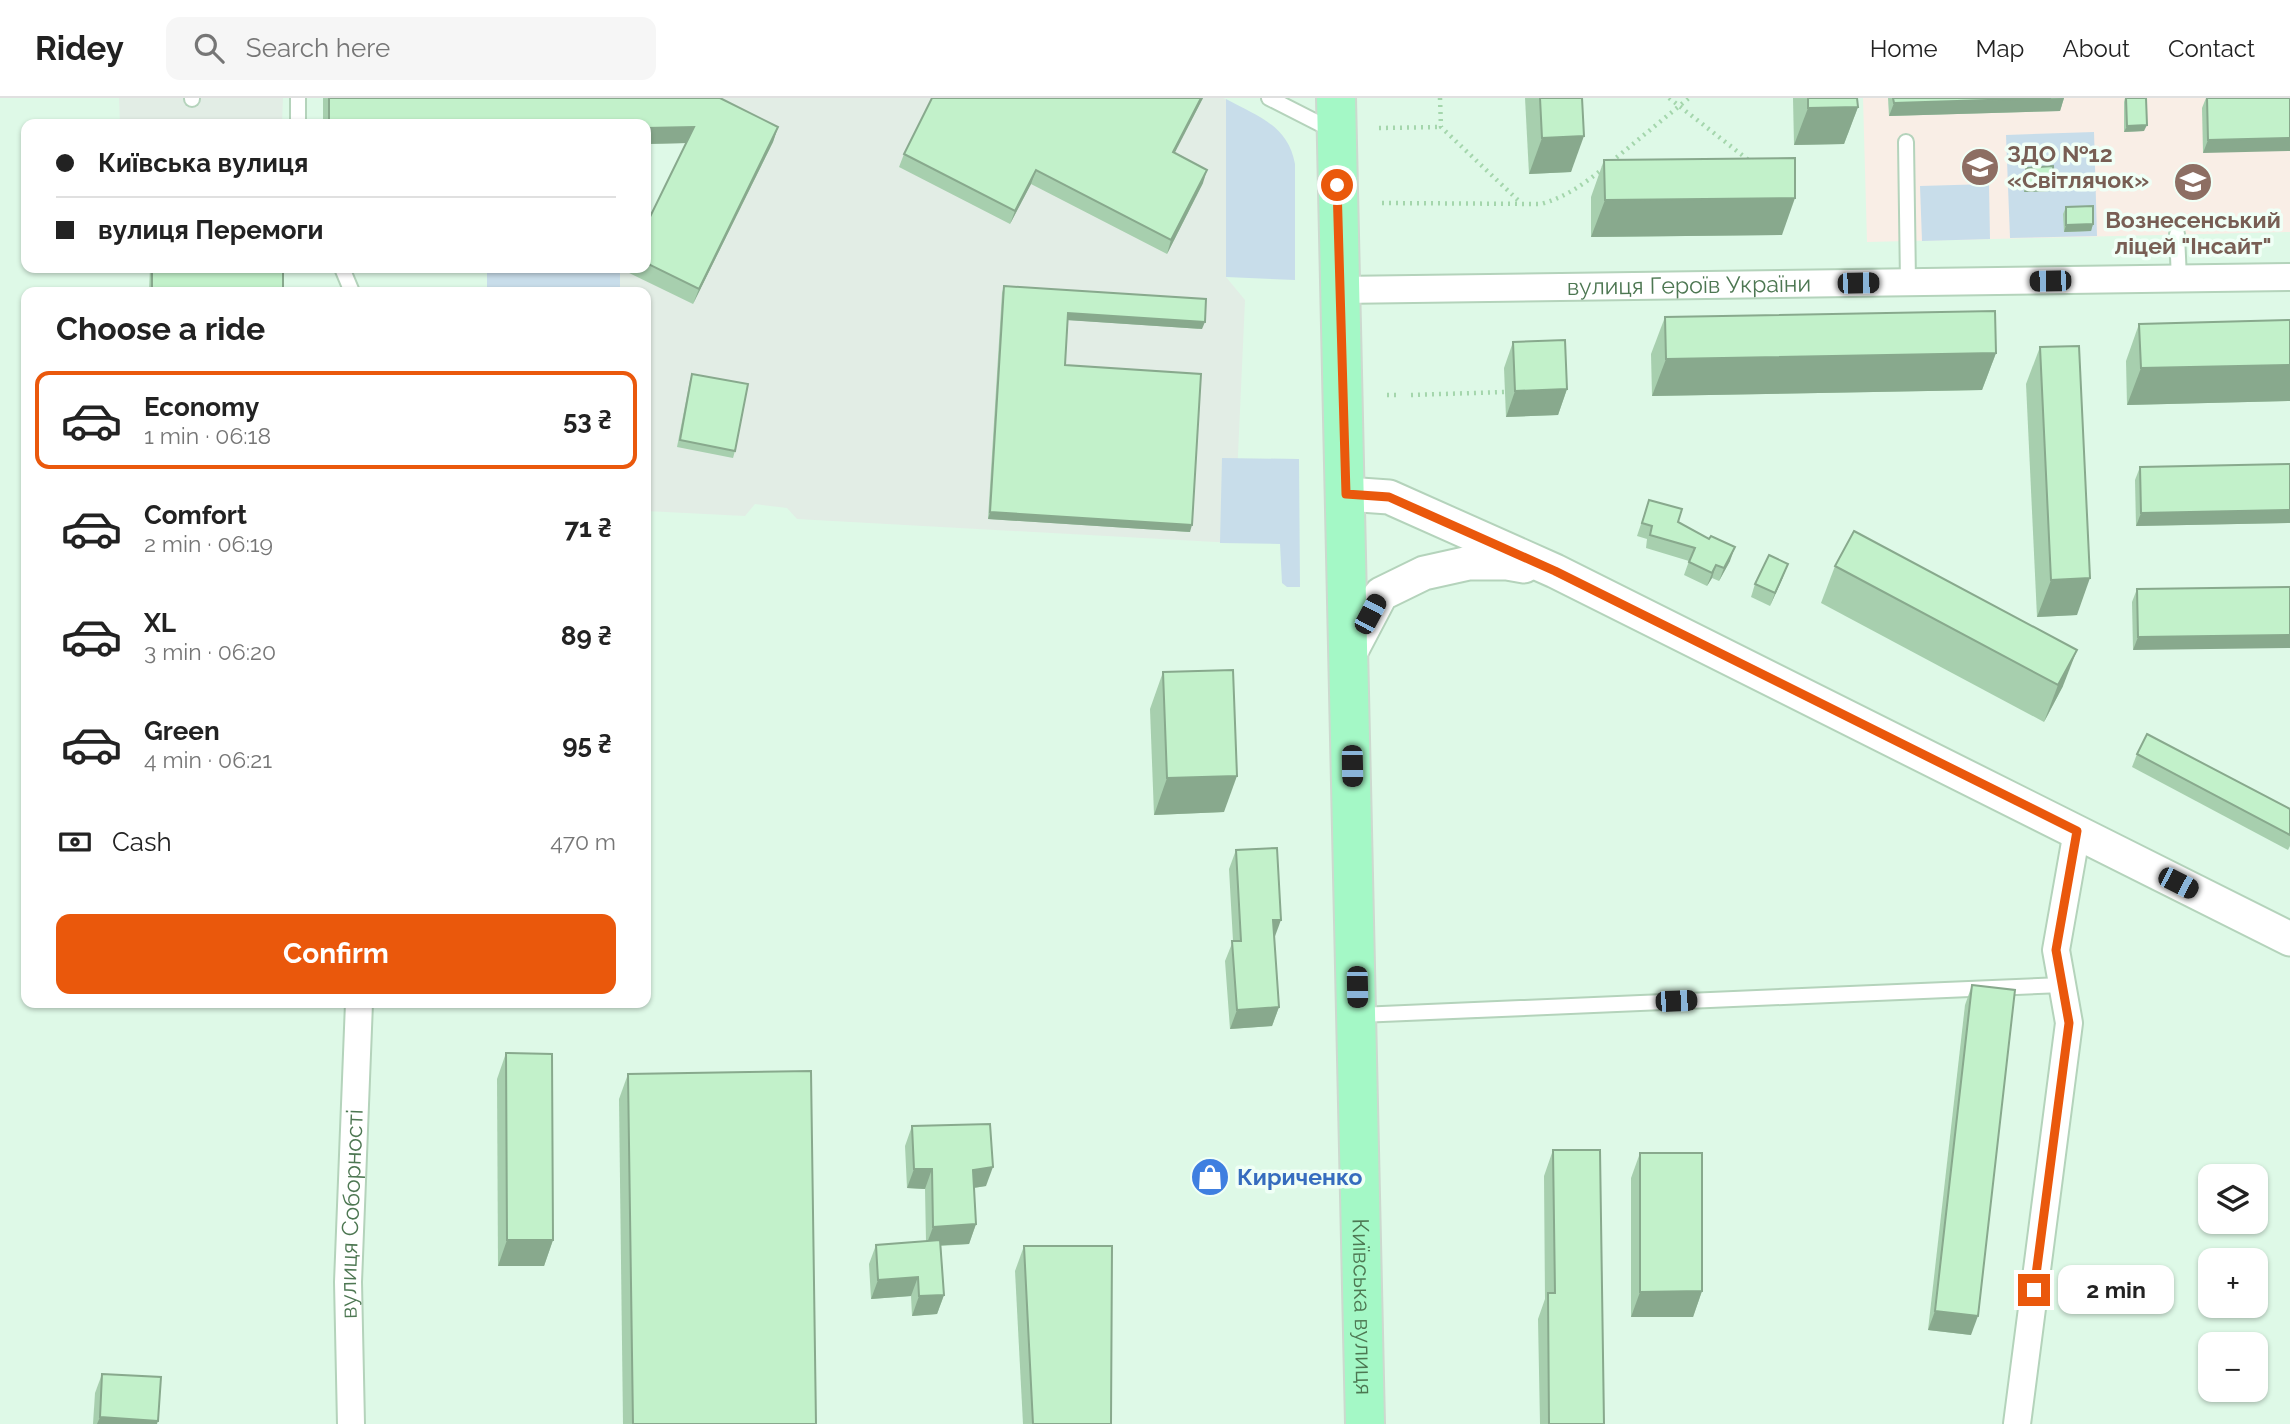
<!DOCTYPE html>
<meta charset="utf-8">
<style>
:root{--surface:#fff;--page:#f6f6f6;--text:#222;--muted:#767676;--line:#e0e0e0;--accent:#ea580c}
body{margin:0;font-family:Raleway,sans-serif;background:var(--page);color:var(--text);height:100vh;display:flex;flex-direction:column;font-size:26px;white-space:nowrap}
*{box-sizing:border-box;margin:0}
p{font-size:23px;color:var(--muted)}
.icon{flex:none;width:38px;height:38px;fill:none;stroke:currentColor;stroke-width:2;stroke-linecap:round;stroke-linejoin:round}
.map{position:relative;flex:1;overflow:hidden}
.sheet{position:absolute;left:21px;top:189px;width:630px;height:721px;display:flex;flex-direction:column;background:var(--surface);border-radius:14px;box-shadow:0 2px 5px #0004}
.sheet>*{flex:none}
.banner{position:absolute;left:21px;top:21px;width:630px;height:154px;border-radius:14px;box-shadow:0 2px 5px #0004;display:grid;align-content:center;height:154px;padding:0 35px;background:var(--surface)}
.fabs{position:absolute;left:2198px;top:1066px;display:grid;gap:14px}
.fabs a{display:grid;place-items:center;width:70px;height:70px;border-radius:14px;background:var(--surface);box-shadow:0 2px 5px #0004;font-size:35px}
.end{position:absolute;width:32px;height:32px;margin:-16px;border:9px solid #ea580c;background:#fff;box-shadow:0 0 0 4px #fff}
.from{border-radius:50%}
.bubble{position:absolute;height:49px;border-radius:14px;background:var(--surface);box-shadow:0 2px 5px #0004;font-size:23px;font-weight:700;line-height:49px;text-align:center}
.car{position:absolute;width:21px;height:42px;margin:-21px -10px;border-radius:9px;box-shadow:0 0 5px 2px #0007;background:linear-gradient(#222 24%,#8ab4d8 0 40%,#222 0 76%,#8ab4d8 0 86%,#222 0)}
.banner b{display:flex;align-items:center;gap:24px;height:66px;font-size:26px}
.banner b+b{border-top:2px solid var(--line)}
.banner i{width:18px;height:18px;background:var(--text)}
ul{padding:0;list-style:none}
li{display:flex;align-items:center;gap:21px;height:98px;margin:0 14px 10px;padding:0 21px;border:4px solid transparent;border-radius:14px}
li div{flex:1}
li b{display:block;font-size:26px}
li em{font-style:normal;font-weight:700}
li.active{border-color:var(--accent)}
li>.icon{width:63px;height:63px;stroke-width:1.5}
h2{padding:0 35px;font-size:32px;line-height:84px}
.pay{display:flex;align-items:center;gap:18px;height:77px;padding:0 35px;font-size:26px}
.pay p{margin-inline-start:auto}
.cta{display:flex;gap:14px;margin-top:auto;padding:14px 35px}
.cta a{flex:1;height:80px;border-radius:14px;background:var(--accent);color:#fff;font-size:28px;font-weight:700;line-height:80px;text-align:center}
header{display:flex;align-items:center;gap:42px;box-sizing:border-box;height:98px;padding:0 35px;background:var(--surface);border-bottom:2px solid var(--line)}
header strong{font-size:33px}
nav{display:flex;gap:38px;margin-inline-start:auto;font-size:24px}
.search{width:490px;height:63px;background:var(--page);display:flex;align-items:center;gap:18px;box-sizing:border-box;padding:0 24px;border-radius:14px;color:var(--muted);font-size:26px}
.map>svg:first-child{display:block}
.residential{fill:#def9e7;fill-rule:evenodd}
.industrial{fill:#e2ede5}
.education{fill:#f9eee6}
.green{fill:#c8ddea}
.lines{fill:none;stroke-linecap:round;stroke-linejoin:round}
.service-casing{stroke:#b4d3bb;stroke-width:18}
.minor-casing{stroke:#b4d3bb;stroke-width:30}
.tertiary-casing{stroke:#b4d3bb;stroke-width:37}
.primary-casing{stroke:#cdd9cf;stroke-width:42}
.path{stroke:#a4d6ac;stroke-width:4.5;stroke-dasharray:2 5;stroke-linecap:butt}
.service{stroke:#fff;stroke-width:14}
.minor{stroke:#fff;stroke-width:26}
.tertiary{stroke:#fff;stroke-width:33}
.primary{stroke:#a4f8c6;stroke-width:38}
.wall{fill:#a7cfae}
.shaded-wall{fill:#88a98d}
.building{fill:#c2f1ca;stroke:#88a98d;stroke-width:2}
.route{stroke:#ea580c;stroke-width:9}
.labels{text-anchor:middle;stroke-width:7;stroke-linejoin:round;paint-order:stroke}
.education-label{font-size:23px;font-weight:bold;fill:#785e54;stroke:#f0fff6;text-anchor:start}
.street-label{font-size:23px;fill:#4d7752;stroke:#f0fff6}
.shop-label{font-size:23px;font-weight:bold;fill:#366cbe;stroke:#f0fff6;text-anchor:start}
</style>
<header>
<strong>Ridey</strong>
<div class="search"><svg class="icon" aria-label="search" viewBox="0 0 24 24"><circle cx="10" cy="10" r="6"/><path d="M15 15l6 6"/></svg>Search here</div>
<nav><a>Home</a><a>Map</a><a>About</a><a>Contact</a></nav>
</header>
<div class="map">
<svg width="2290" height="1326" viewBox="0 0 2290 1326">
<rect width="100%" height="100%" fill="#eafcf1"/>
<path class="residential" d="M0 0H2290V1326H0ZM26 26H646V170H26ZM26 194H646V905H26ZM2210 1078H2256V1124H2210ZM2210 1162H2256V1208H2210ZM2210 1246H2256V1292H2210Z"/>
<g class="industrial">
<path d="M119 0H283L282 26H120Z"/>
<path d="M323 0H1223L1226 1V179L1245 202 1234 445 797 421 787 410 755 406 745 418 646 413V194H487V170H646L688 45 646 46V26Z"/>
</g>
<path class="education" d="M1863 0H2290V134L1867 144Z"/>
<g class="green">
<path d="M1226 1C1257 18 1288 27 1295 66V182L1226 179Z"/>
<path d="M2094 34 2097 138 2010 140 2006 37Z"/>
<path d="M1989 86 1990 141 1922 143 1920 88Z"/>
<rect x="487" y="170" width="133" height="24"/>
<path d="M1222 360 1299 361 1300 489H1287L1282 485 1280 446 1220 445Z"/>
</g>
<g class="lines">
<defs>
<g id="service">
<path d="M1269 0 1332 32"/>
<path d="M192 1V0"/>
<path d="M298 26V0"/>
<path d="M1906 44 1908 184"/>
<path d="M2177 136 2179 181"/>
<path d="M342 170 352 194"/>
<path d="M1359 917 2062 887"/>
</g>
<g id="minor">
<path id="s1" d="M1339 192 2290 179"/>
<path id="s2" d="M351 1326 348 1184 359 905"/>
<path d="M2017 1326 2069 925 2056 852 2077 733"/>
</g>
<g id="tertiary">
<path d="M1346 396 1389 399 1555 473 2290 841"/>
<path d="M1349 557 1381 496 1424 475 1469 465H1507L1524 468"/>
</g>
<g id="primary">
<path id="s3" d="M1336 0 1365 1326"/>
</g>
</defs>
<use href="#service" class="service-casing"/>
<use href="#minor" class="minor-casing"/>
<use href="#tertiary" class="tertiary-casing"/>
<use href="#primary" class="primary-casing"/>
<g class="path">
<path d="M1440 0 1441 29 1521 105"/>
<path d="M1669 0 1751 64"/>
<path d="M1379 30 1441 29"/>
<path d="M1611 64 1689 0"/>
<path d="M1382 105 1541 106C1566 99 1584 86 1605 69"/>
<path d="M1387 297H1396"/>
<path d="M1411 297 1505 294"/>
</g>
<use href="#service" class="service"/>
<use href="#minor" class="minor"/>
<use href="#tertiary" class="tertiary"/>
<use href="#primary" class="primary"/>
</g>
<g class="wall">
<path d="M323 0H720L778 29 773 44 693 206 625 173 626 170H646V127L686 45 646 46V26H323Z"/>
<path d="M932 0H1203L1174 55 1203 85 1167 156 1031 86 1010 126 899 69 904 56Z"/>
<path d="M1525 0H1582L1571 74 1529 76Z"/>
<path d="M1793 0H1857L1858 9 1844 46 1794 47Z"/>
<path d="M1888 0H2064L2060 13 1889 18Z"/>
<path d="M2125 0H2146L2144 33 2124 34V4Z"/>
<path d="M2206 0H2290L2203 55 2202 10Z"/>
<path d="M1604 62 1782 137 1591 139V99Z"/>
<path d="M2026 70 2051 93 2024 94V76Z"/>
<path d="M2066 109 2093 126 2091 133 2064 134 2063 116Z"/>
<path d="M150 170H205V171L283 191 282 194H149Z"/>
<path d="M1004 188 1202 231 1068 222 1065 267 1190 434 988 421 1002 195Z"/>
<path d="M1665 219 1996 255 1982 292 1652 298 1651 256Z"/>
<path d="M2290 222V303L2127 307 2126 263 2139 226Z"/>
<path d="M1513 244 1567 291 1558 317 1506 319 1504 270Z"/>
<path d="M2040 249 2077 517 2037 519 2026 286Z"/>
<path d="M692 276 735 353 733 360 677 349 690 282Z"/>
<path d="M2290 366V425L2136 428 2135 382 2140 369Z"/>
<path d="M1649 402 1730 463 1719 483 1712 480 1707 488 1684 477 1689 463 1646 450 1647 441 1637 438Z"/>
<path d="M1835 468 2063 588 2044 624 1821 505Z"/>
<path d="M1783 479 1770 508 1751 499 1755 486Z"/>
<path d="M2290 489 2133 552 2132 504 2137 491Z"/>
<path d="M1163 574 1224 714 1154 717 1150 611Z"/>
<path d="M2137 656 2290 711V748L2288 752 2132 669Z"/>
<path d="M1236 752 1274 841 1279 909 1272 928 1230 931 1225 863 1233 843 1229 771Z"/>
<path d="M1972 887 1971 1237 1928 1232 1965 907Z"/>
<path d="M506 955 553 1142 544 1168H498L497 981Z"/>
<path d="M628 976 816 1326H623L619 1001Z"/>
<path d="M912 1028 986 1088 974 1090 976 1126 969 1146 941 1148 944 1197 937 1216 912 1218 911 1198 871 1201 869 1166 876 1147 926 1143 925 1091 907 1090 905 1048Z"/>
<path d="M1553 1052 1604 1326H1540L1538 1221 1545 1201 1544 1078Z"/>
<path d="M1640 1055 1702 1193 1693 1219H1631V1080Z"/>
<path d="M1024 1148 1111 1326H1023L1015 1173Z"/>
<path d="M102 1276 157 1326H93L95 1295Z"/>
</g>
<g class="shaded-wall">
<path d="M1201 0H1203L1168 68 1173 54Z"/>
<path d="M2064 0 2060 13 1889 18 1894 5Z"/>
<path d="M1858 9 1844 46 1794 47 1808 10Z"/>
<path d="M2147 27 2144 33 2124 34 2127 28Z"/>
<path d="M694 29 688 45 646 46V30Z"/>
<path d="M778 29 773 44 693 206 699 191Z"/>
<path d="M1584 38 1571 74 1529 76 1542 40Z"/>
<path d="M2290 40V53L2203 55 2208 42Z"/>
<path d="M1036 72 1031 86 1010 126 1015 113Z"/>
<path d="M1207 72 1203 85 1167 156 1171 142Z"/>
<path d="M2054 86 2051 93 2024 94 2027 88Z"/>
<path d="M1795 100 1782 137 1591 139 1605 102Z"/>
<path d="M2093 126 2091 133 2064 134 2066 127Z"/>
<path d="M283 191 282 194H180L181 193Z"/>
<path d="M1068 215 1205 224 1202 231 1066 222Z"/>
<path d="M1996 255 1982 292 1652 298 1666 261Z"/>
<path d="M2290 267V303L2127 307 2141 270Z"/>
<path d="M1567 291 1558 317 1506 319 1515 293Z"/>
<path d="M2290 412V425L2136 428 2141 415Z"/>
<path d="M990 414 1192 427 1190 434 988 421Z"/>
<path d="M1735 449 1730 463 1719 483 1724 470Z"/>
<path d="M1788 466 1783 479 1770 508 1775 495Z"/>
<path d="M1716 467 1712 480 1707 488 1712 475Z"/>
<path d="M2090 480 2077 517 2037 519 2051 482Z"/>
<path d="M2290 537V550L2133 552 2138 539Z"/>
<path d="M2077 552 2063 588 2044 624 2058 587Z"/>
<path d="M1237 678 1224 714 1154 717 1167 680Z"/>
<path d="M1273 822H1281L1274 841Z"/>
<path d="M1279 909 1272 928 1230 931 1237 912Z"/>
<path d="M993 1069 986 1088 966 1091 973 1072Z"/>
<path d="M914 1071H932L925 1091 907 1090Z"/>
<path d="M976 1126 969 1146 926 1148 933 1129Z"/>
<path d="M507 1142H553L544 1168H498Z"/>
<path d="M918 1179 911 1198 871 1201 878 1182Z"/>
<path d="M1702 1193 1693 1219H1631L1640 1194Z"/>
<path d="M944 1197 937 1216 912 1218 919 1198Z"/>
<path d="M1935 1213 1978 1218 1971 1237 1928 1232Z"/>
<path d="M100 1319 158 1323 157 1326H97Z"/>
</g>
<g class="building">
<path d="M329 0H720L778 29 699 191 646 165V127L694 29 646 30V26H329Z"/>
<path d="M932 0H1201L1173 54 1207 72 1171 142 1036 72 1015 113 904 56Z"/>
<path d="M1540 0H1582L1584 38 1542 40Z"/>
<path d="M1808 0H1857L1858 9 1808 10Z"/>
<path d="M1893 0H2051L1894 5Z"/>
<path d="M2126 0H2146L2147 27 2127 28Z"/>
<path d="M2207 0H2290V40L2208 42Z"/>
<path d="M1795 60V100L1605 102 1604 62Z"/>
<path d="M2053 68 2054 86 2027 88 2026 70Z"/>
<path d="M2093 108V126L2066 127V109Z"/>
<path d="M152 170H205V171L283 170V191L152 194Z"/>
<path d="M1004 188 1206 201 1205 224 1068 215 1065 267 1201 276 1192 427 990 414Z"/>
<path d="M1995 213 1996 255 1666 261 1665 219Z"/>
<path d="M2290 222V267L2141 270 2139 226Z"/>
<path d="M1565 242 1567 291 1515 293 1513 244Z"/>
<path d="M2079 248 2090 480 2051 482 2040 249Z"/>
<path d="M692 276 748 286 735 353 680 342Z"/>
<path d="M2290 366V412L2141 415 2140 369Z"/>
<path d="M1649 402 1682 411 1678 424 1709 441 1711 438 1735 449 1724 470 1716 467 1712 475 1689 464 1695 450 1650 437 1652 428 1642 425Z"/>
<path d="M1854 433 2077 552 2058 587 1835 468Z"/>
<path d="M1769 457 1788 466 1775 495 1755 486Z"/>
<path d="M2290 489V537L2138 539 2137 491Z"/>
<path d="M1233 572 1237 678 1167 680 1163 574Z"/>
<path d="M2147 636 2290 711V737L2137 656Z"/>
<path d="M1277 750 1281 822H1273L1279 909 1237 912 1232 843H1241L1236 752Z"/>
<path d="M1972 887 2015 892 1978 1218 1935 1213Z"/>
<path d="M506 955 552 956 553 1142H507Z"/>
<path d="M811 973 816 1326H633L628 976Z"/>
<path d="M990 1026 993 1069 973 1072 976 1126 933 1129 932 1071H914L912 1028Z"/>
<path d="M1553 1052H1600L1604 1326H1549L1548 1195H1555Z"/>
<path d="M1640 1055H1702V1193L1640 1194Z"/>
<path d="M940 1142 944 1197 919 1198 918 1179 878 1182 876 1147Z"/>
<path d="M1024 1148H1112L1111 1326H1033Z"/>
<path d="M102 1276 161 1279 158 1323 100 1319Z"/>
</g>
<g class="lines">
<path class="route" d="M1337 87 1346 396 1389 399 1555 473 2077 733 2056 852 2069 925 2034 1192"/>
</g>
<defs>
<symbol id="school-disc" viewBox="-11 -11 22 22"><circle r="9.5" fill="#8d6e63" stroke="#f0fff6"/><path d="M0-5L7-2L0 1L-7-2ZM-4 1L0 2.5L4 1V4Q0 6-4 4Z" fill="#fff"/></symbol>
<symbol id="shop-disc" viewBox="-11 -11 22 22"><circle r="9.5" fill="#3f7fe0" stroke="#f0fff6"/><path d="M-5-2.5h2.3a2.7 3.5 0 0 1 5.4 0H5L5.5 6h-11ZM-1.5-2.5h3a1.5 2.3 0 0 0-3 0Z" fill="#fff"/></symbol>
</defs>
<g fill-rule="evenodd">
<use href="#school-disc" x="1958" y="47" width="44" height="44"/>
<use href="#school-disc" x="2171" y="62" width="44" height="44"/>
<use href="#shop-disc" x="1188" y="1057" width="44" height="44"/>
</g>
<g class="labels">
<g class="education-label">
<text x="2007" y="64">ЗДО №12<tspan x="2007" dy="26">«Світлячок»</tspan></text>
<text x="2193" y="130" text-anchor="middle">Вознесенський<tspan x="2193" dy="26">ліцей "Інсайт"</tspan></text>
</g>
<g class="street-label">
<text dy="8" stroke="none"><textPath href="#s1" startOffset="350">вулиця Героїв України</textPath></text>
<text dy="8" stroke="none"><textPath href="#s2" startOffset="210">вулиця Соборності</textPath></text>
<text dy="8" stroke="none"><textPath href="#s3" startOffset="1209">Київська вулиця</textPath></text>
</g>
<g class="shop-label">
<text x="1237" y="1087">Кириченко</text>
</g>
</g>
</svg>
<div class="fabs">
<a><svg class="icon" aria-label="layers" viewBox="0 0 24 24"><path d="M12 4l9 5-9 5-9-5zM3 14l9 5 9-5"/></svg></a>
<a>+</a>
<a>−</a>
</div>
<i class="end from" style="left:1337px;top:87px"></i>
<i class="end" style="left:2034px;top:1192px"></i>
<div class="bubble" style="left:2058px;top:1167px;width:116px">2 min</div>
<i class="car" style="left:2050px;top:183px;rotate:269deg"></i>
<i class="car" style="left:1858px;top:185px;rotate:89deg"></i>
<i class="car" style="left:1370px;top:516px;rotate:28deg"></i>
<i class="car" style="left:1352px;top:668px;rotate:179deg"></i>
<i class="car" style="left:2178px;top:785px;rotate:117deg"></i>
<i class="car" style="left:1357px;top:889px;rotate:179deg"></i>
<i class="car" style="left:1676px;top:903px;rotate:88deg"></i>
<div class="banner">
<b><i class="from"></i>Київська вулиця</b>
<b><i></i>вулиця Перемоги</b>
</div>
<section class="sheet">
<h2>Choose a ride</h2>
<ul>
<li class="active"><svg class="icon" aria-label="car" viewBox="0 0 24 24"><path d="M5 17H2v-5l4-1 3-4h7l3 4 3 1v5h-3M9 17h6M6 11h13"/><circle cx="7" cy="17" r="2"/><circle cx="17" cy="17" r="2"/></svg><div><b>Economy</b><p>1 min · 06:18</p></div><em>53 ₴</em></li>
<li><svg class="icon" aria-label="car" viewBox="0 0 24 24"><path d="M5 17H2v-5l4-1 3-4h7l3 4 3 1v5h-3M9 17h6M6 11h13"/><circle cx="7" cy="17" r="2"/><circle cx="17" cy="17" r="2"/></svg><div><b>Comfort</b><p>2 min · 06:19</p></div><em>71 ₴</em></li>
<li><svg class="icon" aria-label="car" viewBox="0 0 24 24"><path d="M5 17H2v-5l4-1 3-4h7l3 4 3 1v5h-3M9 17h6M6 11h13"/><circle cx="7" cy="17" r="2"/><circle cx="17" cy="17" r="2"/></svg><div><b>XL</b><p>3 min · 06:20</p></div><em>89 ₴</em></li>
<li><svg class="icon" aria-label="car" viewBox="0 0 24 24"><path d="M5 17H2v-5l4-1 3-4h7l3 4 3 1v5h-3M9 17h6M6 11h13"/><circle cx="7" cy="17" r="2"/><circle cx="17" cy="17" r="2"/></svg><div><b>Green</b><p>4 min · 06:21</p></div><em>95 ₴</em></li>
</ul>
<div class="pay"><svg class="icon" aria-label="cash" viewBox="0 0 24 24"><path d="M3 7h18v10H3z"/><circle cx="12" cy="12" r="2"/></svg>Cash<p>470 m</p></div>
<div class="cta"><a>Confirm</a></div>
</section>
</div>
